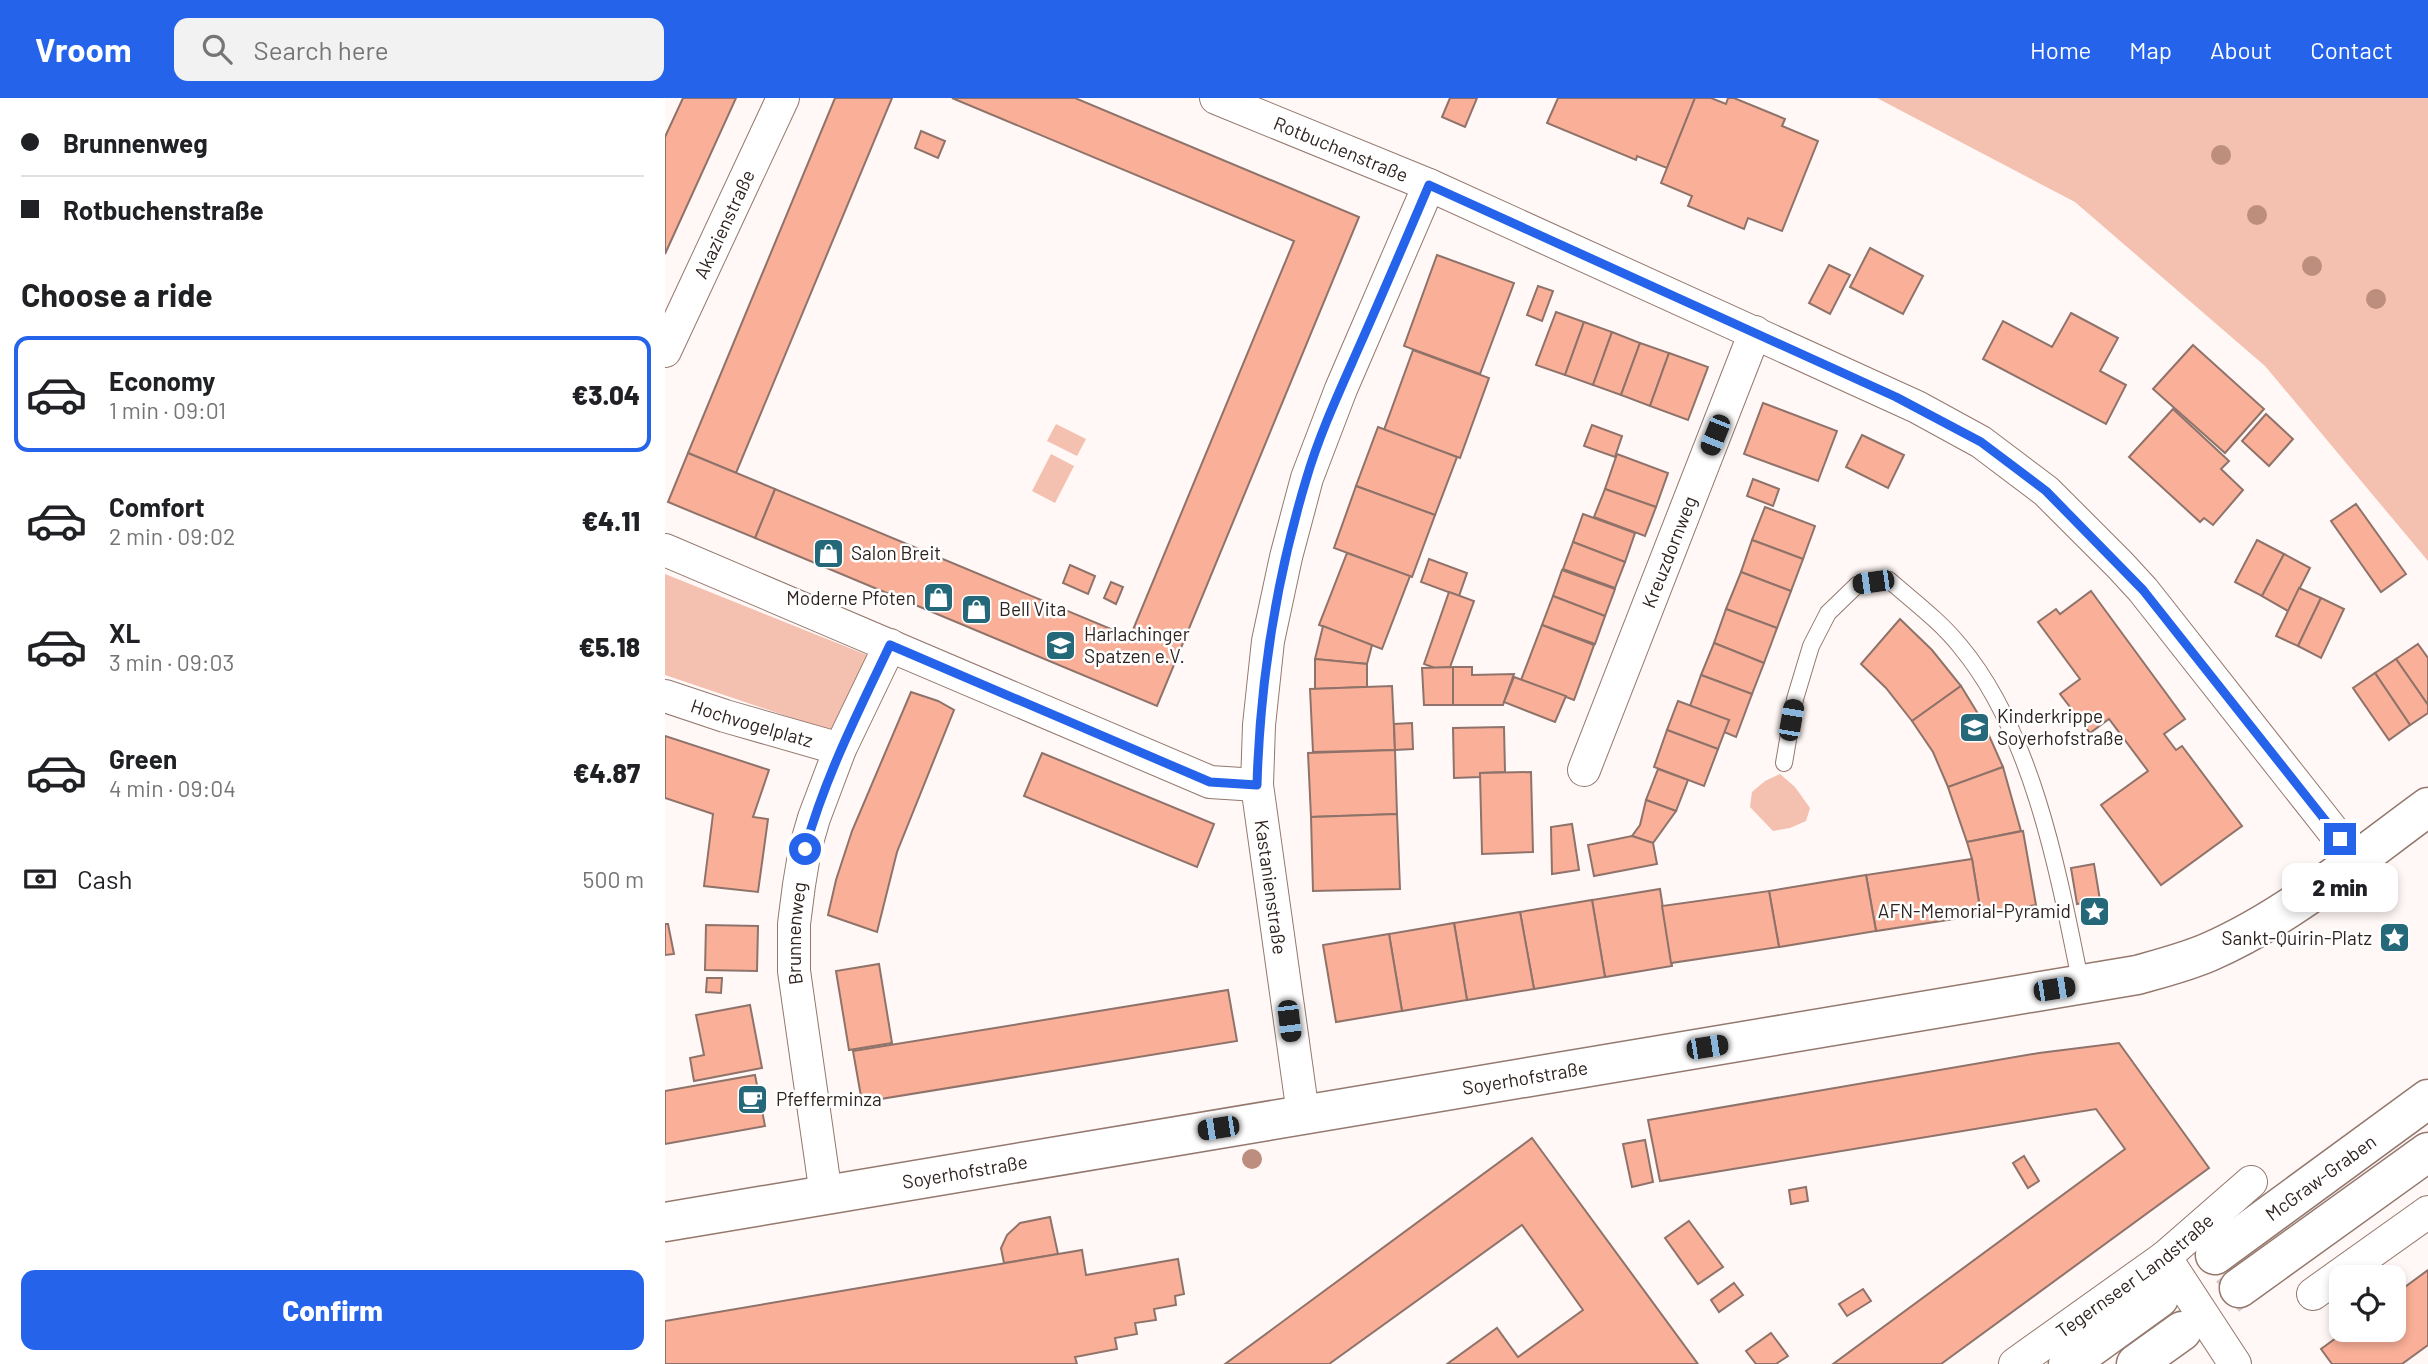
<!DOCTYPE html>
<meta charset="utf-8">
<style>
:root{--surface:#fff;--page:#f2f2f2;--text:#202124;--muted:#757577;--line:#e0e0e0;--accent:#2563eb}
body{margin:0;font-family:Barlow,sans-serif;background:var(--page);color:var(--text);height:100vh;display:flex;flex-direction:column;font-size:26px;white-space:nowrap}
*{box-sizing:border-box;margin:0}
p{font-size:23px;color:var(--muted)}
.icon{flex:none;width:38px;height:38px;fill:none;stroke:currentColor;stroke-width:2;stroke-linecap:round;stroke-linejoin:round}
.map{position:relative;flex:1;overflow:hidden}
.panel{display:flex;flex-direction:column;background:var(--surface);width:665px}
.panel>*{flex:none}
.guide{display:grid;align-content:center;height:154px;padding:0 21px;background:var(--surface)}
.tools{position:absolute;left:1664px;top:1167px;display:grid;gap:14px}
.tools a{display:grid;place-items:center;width:77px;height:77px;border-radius:14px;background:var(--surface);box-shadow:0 4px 10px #0003;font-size:35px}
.end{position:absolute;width:32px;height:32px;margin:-16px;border:9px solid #2563eb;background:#fff;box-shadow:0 0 0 4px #fff}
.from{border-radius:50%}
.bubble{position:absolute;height:49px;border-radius:14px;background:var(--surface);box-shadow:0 4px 10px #0003;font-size:23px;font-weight:800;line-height:49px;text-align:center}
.car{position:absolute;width:21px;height:42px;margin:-21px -10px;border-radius:9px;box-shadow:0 0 5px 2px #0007;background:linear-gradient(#222 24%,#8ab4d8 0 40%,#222 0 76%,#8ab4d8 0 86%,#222 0)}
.guide b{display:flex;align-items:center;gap:24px;height:66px;font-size:26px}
.guide b+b{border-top:2px solid var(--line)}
.guide i{width:18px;height:18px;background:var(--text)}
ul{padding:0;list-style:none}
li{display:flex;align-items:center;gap:21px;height:116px;margin:0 14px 10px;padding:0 7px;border:4px solid transparent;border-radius:14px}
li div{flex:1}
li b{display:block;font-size:26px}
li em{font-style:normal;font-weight:800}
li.current{border-color:var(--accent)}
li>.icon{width:63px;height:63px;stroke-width:1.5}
h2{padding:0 21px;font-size:32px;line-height:84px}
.pay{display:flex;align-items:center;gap:18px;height:77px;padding:0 21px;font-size:26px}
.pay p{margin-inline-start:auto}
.button{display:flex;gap:14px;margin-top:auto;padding:14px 21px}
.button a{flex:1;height:80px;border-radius:14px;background:var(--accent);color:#fff;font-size:28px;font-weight:800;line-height:80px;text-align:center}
header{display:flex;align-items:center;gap:42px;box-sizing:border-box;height:98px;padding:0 35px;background:var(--accent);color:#fff}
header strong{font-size:33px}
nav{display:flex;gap:38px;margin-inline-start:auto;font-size:24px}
.search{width:490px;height:63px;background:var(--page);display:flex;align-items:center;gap:18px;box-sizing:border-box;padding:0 24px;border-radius:14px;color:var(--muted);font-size:26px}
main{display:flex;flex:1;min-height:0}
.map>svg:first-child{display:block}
.green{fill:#f4c0af}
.building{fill:#fab098;stroke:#8f736a;stroke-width:2}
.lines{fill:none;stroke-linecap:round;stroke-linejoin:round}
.highway-tunnel{stroke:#d5cdcb;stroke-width:38;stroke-dasharray:38 19;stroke-linecap:butt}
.lane-casing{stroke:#94786e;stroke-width:18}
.street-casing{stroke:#94786e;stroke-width:34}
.secondary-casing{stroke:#94786e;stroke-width:41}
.highway-casing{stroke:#94786e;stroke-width:41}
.lane{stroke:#fff;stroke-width:16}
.street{stroke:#fff;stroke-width:32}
.secondary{stroke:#fff;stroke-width:38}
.highway{stroke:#fff;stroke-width:38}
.tree{fill:#bd8e7e}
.route{stroke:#2563eb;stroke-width:9}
.labels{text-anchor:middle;stroke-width:5;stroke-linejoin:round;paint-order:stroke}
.street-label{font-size:19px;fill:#2e231f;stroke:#fff}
.poi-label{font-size:19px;fill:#2e231f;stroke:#fff;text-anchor:start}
</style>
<header>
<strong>Vroom</strong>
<div class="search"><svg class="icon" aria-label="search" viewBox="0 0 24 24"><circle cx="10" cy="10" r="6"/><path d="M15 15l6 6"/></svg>Search here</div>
<nav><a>Home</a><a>Map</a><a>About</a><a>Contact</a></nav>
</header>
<main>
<section class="panel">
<div class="guide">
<b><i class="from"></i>Brunnenweg</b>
<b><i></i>Rotbuchenstraße</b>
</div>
<h2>Choose a ride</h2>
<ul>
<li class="current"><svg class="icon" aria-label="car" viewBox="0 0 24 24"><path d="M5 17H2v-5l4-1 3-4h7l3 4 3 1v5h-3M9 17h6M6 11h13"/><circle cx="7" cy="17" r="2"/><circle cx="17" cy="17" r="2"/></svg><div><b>Economy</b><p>1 min · 09:01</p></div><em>€3.04</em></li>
<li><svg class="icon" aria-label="car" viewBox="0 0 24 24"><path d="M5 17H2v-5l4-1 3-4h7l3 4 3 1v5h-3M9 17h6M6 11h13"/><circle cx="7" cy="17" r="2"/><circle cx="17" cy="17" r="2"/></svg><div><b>Comfort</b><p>2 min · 09:02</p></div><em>€4.11</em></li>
<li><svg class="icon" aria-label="car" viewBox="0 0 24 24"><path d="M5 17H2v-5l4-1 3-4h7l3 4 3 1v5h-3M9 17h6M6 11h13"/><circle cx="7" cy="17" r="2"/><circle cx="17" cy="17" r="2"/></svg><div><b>XL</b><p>3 min · 09:03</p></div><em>€5.18</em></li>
<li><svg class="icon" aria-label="car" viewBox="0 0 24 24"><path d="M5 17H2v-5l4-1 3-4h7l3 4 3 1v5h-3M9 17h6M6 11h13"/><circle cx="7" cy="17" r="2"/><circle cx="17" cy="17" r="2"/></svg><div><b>Green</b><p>4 min · 09:04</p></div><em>€4.87</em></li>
</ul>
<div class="pay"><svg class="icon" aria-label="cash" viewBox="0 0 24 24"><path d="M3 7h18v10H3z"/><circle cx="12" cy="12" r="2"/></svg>Cash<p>500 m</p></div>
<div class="button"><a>Confirm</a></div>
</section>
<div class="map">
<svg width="1763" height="1266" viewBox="0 0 1763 1266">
<rect width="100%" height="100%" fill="#fff8f6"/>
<g class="green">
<path d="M1212 0H1763V463L1600 268 1410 104Z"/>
<path d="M391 326 421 341 412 358 382 343Z"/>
<path d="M386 356 409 368 390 405 367 393Z"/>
<path d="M0 476 202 557 166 633 0 577Z"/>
<path d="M1115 676 1130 689 1145 710 1141 723 1125 730 1108 733 1085 709 1087 694 1100 683Z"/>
</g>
<g class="building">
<path d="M18 0H71L0 156V39Z"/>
<path d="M170 0H227L71 375 23 355Z"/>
<path d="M287 0H410L694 119 492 608 90 440 110 391 465 539 629 143Z"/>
<path d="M785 0H812L800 29 777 19Z"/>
<path d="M893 0H1030L1002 70 972 58 971 62 882 25Z"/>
<path d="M1030 0H1046L1061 6 1063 0H1069L1120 21 1117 28 1153 43 1117 133 1083 120 1079 131 1023 108 1027 98 996 85Z"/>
<path d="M256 33 280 43 273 60 250 50Z"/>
<path d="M1205 150 1258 178 1238 216 1185 189Z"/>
<path d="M772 157 849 185 815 276 739 248Z"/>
<path d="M1164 167 1185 177 1165 216 1144 205Z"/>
<path d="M873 188 888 193 877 223 862 217Z"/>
<path d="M891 214 919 224 900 277 871 267Z"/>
<path d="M1406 215 1453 240 1435 273 1461 287 1441 326 1318 261 1338 223 1387 249Z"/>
<path d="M919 224 947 234 928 287 900 277Z"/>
<path d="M947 234 975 245 956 297 928 287Z"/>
<path d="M975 245 1004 255 985 308 956 297Z"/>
<path d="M1528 247 1599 311 1560 355 1488 291Z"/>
<path d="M748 252 824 280 795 360 719 332Z"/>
<path d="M1004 255 1043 269 1023 322 985 308Z"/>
<path d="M1098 305 1172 333 1153 383 1079 356Z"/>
<path d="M1508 311 1564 363 1556 371 1578 392 1548 427 1539 420 1535 424 1464 359Z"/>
<path d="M1601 316 1628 341 1604 368 1577 343Z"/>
<path d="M927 327 957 338 950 359 919 348Z"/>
<path d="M713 329 792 359 770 417 691 388Z"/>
<path d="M1197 337 1239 357 1223 390 1181 369Z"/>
<path d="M23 355 110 391 90 440 3 404Z"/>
<path d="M952 356 1003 375 991 409 940 391Z"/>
<path d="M1088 381 1114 391 1108 408 1082 398Z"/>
<path d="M691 388 770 417 747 479 669 450Z"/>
<path d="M940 391 991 409 980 438 929 419Z"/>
<path d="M1691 406 1741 476 1716 494 1666 423Z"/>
<path d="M1100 409 1150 428 1138 461 1087 442Z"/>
<path d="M918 416 970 435 960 464 908 444Z"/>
<path d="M1087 442 1138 461 1126 493 1076 474Z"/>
<path d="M1592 442 1619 456 1597 498 1570 484Z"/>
<path d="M908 444 960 464 950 490 898 471Z"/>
<path d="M682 455 745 478 717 551 654 527Z"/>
<path d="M1619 456 1645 470 1623 513 1597 498Z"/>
<path d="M764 461 802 475 794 498 756 484Z"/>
<path d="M405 467 430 478 423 496 398 485Z"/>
<path d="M897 472 950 491 940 518 888 498Z"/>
<path d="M1076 474 1126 493 1112 530 1061 511Z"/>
<path d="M446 484 458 489 451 506 439 500Z"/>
<path d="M1634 490 1656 500 1633 548 1611 538Z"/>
<path d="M1426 493 1520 621 1499 636 1511 652 1517 648 1577 728 1496 787 1436 707 1483 673 1444 621 1425 635 1395 596 1415 581 1373 524 1391 511 1395 516Z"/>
<path d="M784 494 809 503 785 569 770 570 759 566Z"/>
<path d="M888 498 940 518 930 546 877 527Z"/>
<path d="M1656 500 1679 511 1656 560 1633 548Z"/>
<path d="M1061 511 1112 530 1099 565 1049 545Z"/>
<path d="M1235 521 1267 552 1296 588 1247 623 1221 590 1196 566Z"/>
<path d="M877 527 929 547 909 602 856 582Z"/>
<path d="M658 528 707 547 702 566 650 561Z"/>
<path d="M1049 545 1099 565 1087 596 1036 577Z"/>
<path d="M1753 546 1763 560V607L1731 561Z"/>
<path d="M650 561 702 566V589L650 591Z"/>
<path d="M1731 561 1763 607V615L1745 627 1710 575Z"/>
<path d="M788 569H807V577L849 576 838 607H788Z"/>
<path d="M788 569V607H759L757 570Z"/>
<path d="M1710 575 1745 627 1724 642 1688 590Z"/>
<path d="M1036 577 1087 596 1071 639 1059 634 1064 622 1025 608Z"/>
<path d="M849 579 901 598 890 624 839 604Z"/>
<path d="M727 588 730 652 648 654 645 591Z"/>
<path d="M1296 588 1318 624 1338 669 1283 689 1268 654 1247 623Z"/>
<path d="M246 594 273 603 289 612 232 754 212 834 163 817 171 782 187 733Z"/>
<path d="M1013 603 1064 622 1053 651 1002 632Z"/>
<path d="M747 625 748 651 730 652 729 626Z"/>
<path d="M839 629 840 674 815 675V679L789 680 788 630Z"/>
<path d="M1002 632 1053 651 1039 688 989 669Z"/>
<path d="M0 638 104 672 88 719 103 721 93 794 39 788 48 716 0 700Z"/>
<path d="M730 652 732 716 646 719 643 655Z"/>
<path d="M377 655 549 726 532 769 359 698Z"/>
<path d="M1338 669 1356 733 1302 744 1283 689Z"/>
<path d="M993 671 1023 682 1011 713 981 702Z"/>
<path d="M866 674 868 754 817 756 815 675Z"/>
<path d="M981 702 1011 713 988 745 967 738 975 727Z"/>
<path d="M732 716 735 791 648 793 646 719Z"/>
<path d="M907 726 914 772 887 776 886 729Z"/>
<path d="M1358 733 1371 807 1316 817 1307 761 1302 744Z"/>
<path d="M967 738 988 745 992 766 929 778 923 747Z"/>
<path d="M1307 761 1316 817 1211 833 1201 777Z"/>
<path d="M1429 766 1435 802 1412 806 1406 770Z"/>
<path d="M1201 777 1211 833 1114 849 1104 793Z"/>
<path d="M995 791 1007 868 940 879 927 802Z"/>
<path d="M1104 793 1114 849 1006 865 997 808Z"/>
<path d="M927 802 940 879 869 891 855 814Z"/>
<path d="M855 814 869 891 802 902 789 825Z"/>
<path d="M789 825 802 902 737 913 724 836Z"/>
<path d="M0 826H3L9 856 0 857Z"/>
<path d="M41 827 93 828 92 873 40 872Z"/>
<path d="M724 836 737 913 671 924 658 847Z"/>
<path d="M214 866 227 945 184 952 171 873Z"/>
<path d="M42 880H57L56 895 41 894Z"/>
<path d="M563 892 572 943 197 1004 188 953Z"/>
<path d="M85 907 97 970 29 983 25 960 39 957 31 917Z"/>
<path d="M1454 945 1544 1070 1276 1266H1168L1460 1051 1431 1011 995 1083 983 1022 1374 955Z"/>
<path d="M90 977 100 1028 0 1046V993Z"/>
<path d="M867 1040 1033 1266H782L832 1230 853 1259 918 1212 857 1127 664 1266H560Z"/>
<path d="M980 1042 988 1084 967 1089 958 1046Z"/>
<path d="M1359 1058 1374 1083 1363 1090 1348 1065Z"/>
<path d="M1141 1089 1143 1103 1126 1106 1124 1092Z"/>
<path d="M385 1119 393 1156 339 1165 336 1150 342 1137 355 1125Z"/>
<path d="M1024 1123 1058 1169 1033 1186 1000 1140Z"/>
<path d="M417 1152 421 1177 513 1161 519 1196 510 1198 511 1207 489 1211 491 1222 470 1225 472 1236 450 1240 452 1251 410 1259 412 1266H0V1223Z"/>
<path d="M1763 1172V1247L1737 1266H1667L1656 1251 1682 1232H1729V1197Z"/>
<path d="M1069 1185 1078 1197 1054 1214 1046 1202Z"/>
<path d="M1198 1191 1206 1203 1182 1218 1174 1206Z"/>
<path d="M1106 1235 1123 1258 1111 1266H1091L1081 1253Z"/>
</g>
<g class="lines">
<path class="highway-tunnel" d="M1517 1233 1574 1190"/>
<defs>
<path id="lane" d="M1119 665 1130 601 1146 548 1163 515 1192 487 1224 482C1248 503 1275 523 1295 548 1368 635 1394 777 1416 887"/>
<g id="street">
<path id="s1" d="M551 0 764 87 1252 309 1316 344 1381 393 1455 467 1478 492 1691 762"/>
<path id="s2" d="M0 253 118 0"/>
<path d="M0 452 545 684 592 687"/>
<path id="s3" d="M0 598 60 618 175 651"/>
<path id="s4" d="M919 672 1090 234"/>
<path d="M638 1016 592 687 594 627 603 543 621 459 642 380 676 291 764 87"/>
<path id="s5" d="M161 1097 129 873V826L134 787 140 751 149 720 175 651 225 547"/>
<path d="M1500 1159 1570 1266"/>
<path d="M1648 1196 1763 1114"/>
<path id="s6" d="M1350 1266 1500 1159 1586 1084"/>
</g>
<g id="secondary">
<path id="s7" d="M0 1124 1472 877C1497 870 1521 864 1544 854 1624 819 1693 760 1763 709"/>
</g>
<g id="highway">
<path id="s8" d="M1550 1157 1763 1001"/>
<path d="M1574 1190 1763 1054"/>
<path d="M1403 1266 1494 1200"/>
<path d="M1471 1266 1517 1233"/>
</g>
</defs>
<use href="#lane" class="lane-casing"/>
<use href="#street" class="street-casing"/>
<use href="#secondary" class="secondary-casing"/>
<use href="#highway" class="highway-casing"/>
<use href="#lane" class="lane"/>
<use href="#street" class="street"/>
<use href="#secondary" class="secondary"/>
<use href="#highway" class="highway"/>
</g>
<g class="tree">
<circle cx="1556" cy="57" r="10"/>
<circle cx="1592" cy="117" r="10"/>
<circle cx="1647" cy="168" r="10"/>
<circle cx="1711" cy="201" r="10"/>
<circle cx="587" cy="1061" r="10"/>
</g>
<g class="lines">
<path class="route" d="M140 751C160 679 193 614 225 547L545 684 592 687C595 583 611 482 641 382 654 337 675 292 694 249 718 195 741 141 764 87L1231 299 1316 344 1381 393 1478 492 1675 741"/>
</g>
<defs>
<symbol id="shop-square" viewBox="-11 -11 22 22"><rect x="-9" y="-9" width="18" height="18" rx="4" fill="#25687a" stroke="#fff"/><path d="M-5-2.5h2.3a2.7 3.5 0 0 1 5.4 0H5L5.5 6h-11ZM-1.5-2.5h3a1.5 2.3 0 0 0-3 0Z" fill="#fff"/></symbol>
<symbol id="school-square" viewBox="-11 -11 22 22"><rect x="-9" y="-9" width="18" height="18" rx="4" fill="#25687a" stroke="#fff"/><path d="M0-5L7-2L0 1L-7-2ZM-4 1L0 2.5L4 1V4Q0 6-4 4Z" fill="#fff"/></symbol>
<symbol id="sight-square" viewBox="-11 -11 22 22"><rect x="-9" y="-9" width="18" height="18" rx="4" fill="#25687a" stroke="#fff"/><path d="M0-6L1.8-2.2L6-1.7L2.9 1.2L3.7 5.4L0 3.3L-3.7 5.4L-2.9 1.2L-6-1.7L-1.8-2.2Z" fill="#fff"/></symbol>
<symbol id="cafe-square" viewBox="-11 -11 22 22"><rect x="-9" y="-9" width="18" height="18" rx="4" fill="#25687a" stroke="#fff"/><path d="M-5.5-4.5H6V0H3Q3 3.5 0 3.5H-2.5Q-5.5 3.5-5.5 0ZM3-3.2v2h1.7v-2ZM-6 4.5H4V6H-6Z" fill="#fff"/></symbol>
</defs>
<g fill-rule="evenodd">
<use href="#shop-square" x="146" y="438" width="35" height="35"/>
<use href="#shop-square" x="256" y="482" width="35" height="35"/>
<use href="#shop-square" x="294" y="494" width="35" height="35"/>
<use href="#school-square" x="378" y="530" width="35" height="35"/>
<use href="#school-square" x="1292" y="612" width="35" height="35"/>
<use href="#sight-square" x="1412" y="796" width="35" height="35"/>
<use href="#sight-square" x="1712" y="822" width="35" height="35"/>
<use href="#cafe-square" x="70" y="984" width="35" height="35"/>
</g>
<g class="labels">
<g class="street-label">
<text dy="7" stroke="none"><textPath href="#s1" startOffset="135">Rotbuchenstraße</textPath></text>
<text dy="7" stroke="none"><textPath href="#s2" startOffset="140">Akazienstraße</textPath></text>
<text dy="7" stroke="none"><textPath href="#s4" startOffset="234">Kreuzdornweg</textPath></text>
<text dy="7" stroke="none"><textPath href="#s3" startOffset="91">Hochvogelplatz</textPath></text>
<text transform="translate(606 789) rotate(82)" y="7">Kastanienstraße</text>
<text dy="7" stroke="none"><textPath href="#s5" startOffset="264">Brunnenweg</textPath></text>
<text dy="7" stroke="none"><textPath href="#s7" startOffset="872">Soyerhofstraße</textPath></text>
<text dy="7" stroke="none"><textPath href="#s7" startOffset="304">Soyerhofstraße</textPath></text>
<text dy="7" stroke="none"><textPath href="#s8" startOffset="131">McGraw-Graben</textPath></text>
<text dy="7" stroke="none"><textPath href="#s6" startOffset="149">Tegernseer Landstraße</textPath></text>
</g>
<g class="poi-label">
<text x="186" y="462">Salon Breit</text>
<text x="251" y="507" text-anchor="end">Moderne Pfoten</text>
<text x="334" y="518">Bell Vita</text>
<text x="419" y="543">Harlachinger<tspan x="419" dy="22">Spatzen e.V.</tspan></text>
<text x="1332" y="625">Kinderkrippe<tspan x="1332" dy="22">Soyerhofstraße</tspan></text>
<text x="1406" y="820" text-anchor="end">AFN-Memorial-Pyramid</text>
<text x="1707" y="847" text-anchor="end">Sankt-Quirin-Platz</text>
<text x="111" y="1008">Pfefferminza</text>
</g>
</g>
</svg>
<div class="tools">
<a><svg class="icon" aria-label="locate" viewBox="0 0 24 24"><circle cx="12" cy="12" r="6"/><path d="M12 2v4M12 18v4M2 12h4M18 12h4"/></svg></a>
</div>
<i class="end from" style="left:140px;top:751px"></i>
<i class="end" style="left:1675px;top:741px"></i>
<div class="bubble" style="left:1617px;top:765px;width:116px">2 min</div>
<i class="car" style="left:1050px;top:337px;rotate:202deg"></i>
<i class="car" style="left:1208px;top:484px;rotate:262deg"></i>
<i class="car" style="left:1126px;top:622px;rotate:10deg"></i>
<i class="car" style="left:1389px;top:891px;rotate:81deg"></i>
<i class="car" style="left:624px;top:923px;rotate:173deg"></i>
<i class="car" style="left:1042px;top:949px;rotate:81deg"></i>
<i class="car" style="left:553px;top:1030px;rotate:261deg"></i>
</div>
</main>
